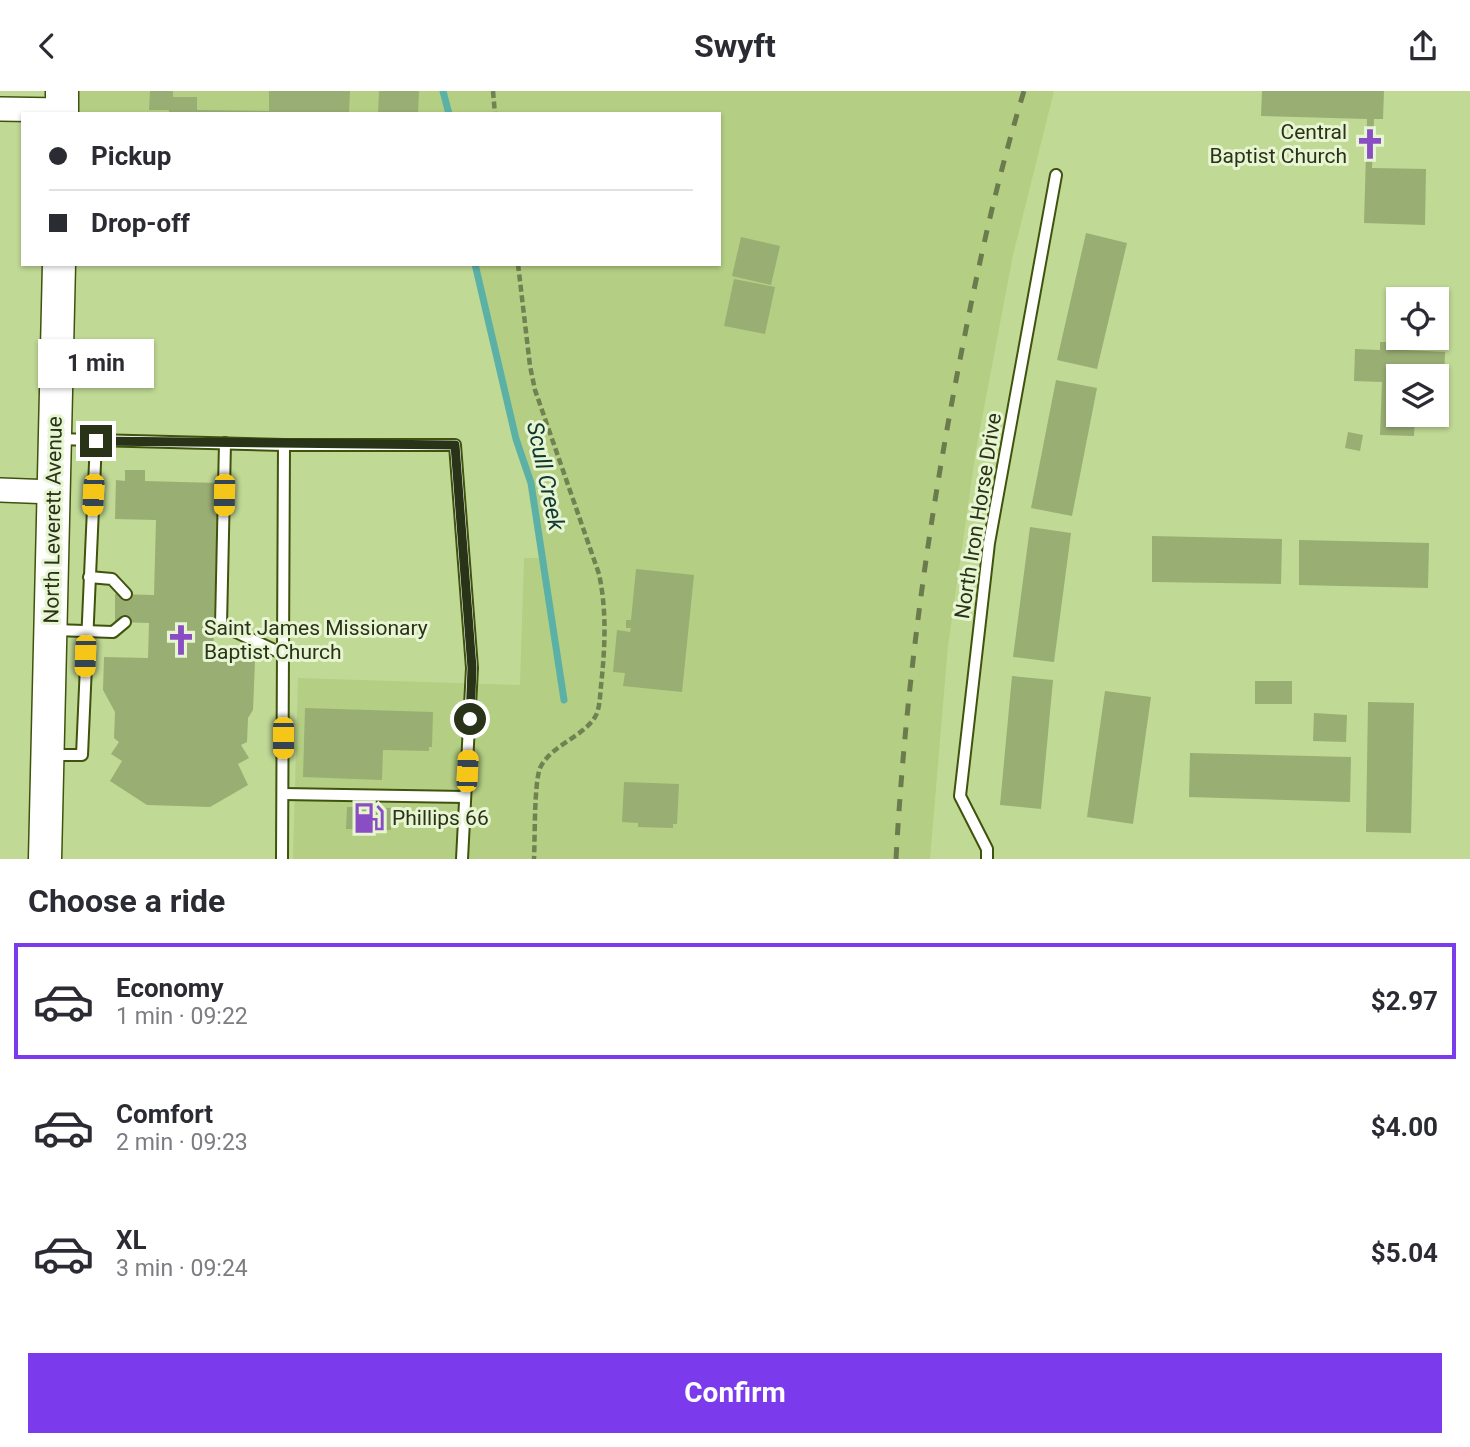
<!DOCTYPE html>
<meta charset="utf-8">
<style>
:root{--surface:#fff;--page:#f2f2f3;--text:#2b2b33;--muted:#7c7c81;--line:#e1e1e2;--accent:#7c3aed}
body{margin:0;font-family:Roboto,sans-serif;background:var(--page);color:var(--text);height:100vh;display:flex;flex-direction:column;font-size:26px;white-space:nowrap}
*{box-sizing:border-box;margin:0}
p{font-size:23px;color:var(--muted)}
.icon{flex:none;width:38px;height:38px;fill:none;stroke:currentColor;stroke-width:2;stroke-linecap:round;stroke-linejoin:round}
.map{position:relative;height:768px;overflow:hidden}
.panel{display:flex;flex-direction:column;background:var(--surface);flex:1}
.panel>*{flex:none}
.banner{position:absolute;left:21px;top:21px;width:700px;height:154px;border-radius:0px;box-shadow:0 2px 5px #0004;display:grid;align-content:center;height:154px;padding:0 28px;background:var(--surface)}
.controls{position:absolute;left:1386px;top:196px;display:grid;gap:14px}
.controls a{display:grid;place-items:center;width:63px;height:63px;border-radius:0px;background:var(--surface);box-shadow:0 2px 5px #0004;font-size:35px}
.end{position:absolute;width:32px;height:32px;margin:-16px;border:9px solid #293317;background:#fff;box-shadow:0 0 0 4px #fff}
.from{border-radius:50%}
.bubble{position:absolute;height:49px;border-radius:0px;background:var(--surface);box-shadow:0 2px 5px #0004;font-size:23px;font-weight:700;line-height:49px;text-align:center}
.car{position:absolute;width:21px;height:42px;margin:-21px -10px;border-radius:9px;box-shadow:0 0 5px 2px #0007;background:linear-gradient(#f5c518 24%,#345 0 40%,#f5c518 0 76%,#345 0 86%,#f5c518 0)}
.banner b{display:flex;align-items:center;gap:24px;height:66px;font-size:26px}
.banner b+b{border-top:2px solid var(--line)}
.banner i{width:18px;height:18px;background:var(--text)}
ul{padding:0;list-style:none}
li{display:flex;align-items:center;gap:21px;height:116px;margin:0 14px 10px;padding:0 14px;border:4px solid transparent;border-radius:0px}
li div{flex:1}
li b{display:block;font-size:26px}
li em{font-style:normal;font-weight:700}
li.active{border-color:var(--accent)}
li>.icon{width:63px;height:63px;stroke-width:1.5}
h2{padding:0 28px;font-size:32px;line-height:84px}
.cta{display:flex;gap:14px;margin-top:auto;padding:14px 28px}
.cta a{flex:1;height:80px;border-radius:0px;background:var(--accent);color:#fff;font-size:28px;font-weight:700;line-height:80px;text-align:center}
header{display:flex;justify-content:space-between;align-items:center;height:91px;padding:0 28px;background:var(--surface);font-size:32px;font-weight:700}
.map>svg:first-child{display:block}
.built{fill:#b4cf83}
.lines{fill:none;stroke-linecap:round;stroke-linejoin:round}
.stream{stroke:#5cb1a6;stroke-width:7}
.building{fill:#99ae73}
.lane-casing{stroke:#3f530d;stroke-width:14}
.street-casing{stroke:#3f530d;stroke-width:26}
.secondary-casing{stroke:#3f530d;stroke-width:35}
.path{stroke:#708152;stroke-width:4.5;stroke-dasharray:7 3.5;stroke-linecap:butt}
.lane{stroke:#fff;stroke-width:10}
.street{stroke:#fff;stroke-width:23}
.secondary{stroke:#fff;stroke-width:32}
.rail{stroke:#6b7b4e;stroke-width:5;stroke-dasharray:12 12;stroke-linecap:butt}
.route{stroke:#293317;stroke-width:9}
.labels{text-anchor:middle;stroke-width:6;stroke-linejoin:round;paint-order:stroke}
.poi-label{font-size:21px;fill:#293317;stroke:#e8f5d3;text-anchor:start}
.street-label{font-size:21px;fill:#293317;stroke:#e8f5d3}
.water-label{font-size:23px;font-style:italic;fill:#0f3833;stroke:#e8f5d3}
</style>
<header><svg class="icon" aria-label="back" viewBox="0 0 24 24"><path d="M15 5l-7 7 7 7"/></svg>Swyft<svg class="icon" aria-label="share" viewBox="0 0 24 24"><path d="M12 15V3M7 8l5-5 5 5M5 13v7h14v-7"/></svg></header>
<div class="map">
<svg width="1470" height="768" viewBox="0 0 1470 768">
<rect width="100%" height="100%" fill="#c0d995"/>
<path class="built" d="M80 0H1054L1013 164 976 359 948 555 930 768H293L298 587 520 594 524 467H543L531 392 516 348 475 173H719V23H79Z"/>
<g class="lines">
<g class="stream">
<path d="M443 0 449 23"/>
<path d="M475 173 516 348 531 392 564 609"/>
</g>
</g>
<g class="building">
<path d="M150 0H173V6H197V19L269 20V0H350L349 23H169V19H149Z"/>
<path d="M379 0H419L418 23H378Z"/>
<path d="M1262 0H1384L1383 28H1374L1372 77 1426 78 1425 134 1364 132 1367 28 1261 25Z"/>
<path d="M1086 142 1127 152 1097 278 1057 269Z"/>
<path d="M741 146 780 155 771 194 732 185Z"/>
<path d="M734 188 775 196 765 243 724 235Z"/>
<path d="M1380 251H1388L1387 255H1404V259L1445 261 1444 293H1437V285H1398V324H1415L1414 345 1380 344 1382 291 1354 290 1355 258 1380 259Z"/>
<path d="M1056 289 1097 297 1072 425 1031 417Z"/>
<path d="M1348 341 1363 344 1360 360 1345 357Z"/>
<path d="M125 379H145V390L218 392 213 569 255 570 253 619 248 627 247 651 241 654 249 667 238 673 248 694 210 716 147 714 110 690 122 670 111 663 119 651 114 647 115 621 103 599 104 566 148 567 149 532 115 531V503L154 504 156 429 115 428 116 389 125 390Z"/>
<path d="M1030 436 1071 442 1054 571 1013 566Z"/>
<path d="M1152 445 1282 448 1281 493 1152 491Z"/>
<path d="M1299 449 1429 452 1428 497 1299 494Z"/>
<path d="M636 478 694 484 682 601 623 595 625 582 613 581 617 539 630 541 631 537H626V529H631Z"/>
<path d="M1012 585 1053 589 1041 718 1000 714Z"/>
<rect x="1255" y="590" width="37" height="23"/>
<path d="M1105 600 1151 606 1133 733 1087 726Z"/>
<path d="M1368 611 1414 612 1411 742 1366 741Z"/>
<path d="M305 617 433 621 432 656H429V660L383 659 382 689 303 686Z"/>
<path d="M1314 622 1347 624 1346 651 1313 650Z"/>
<path d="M1190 662 1351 666 1350 711 1189 706Z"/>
<path d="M624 691 679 693 677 733H673V737L638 736V732L622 731Z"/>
<path d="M347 716 391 717V739L346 738Z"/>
</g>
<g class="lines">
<defs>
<g id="lane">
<path d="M56 348 284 354"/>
<path d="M225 352 221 534 283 563"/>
<path d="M89 486 112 488 126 503"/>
<path d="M55 539 113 541 125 531"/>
<path d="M50 664H82L96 350"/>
<path d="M283 703 465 706"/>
<path d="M282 768 284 354H455L472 577 462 768"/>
<path d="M987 768V758L960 705 989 452 1056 84"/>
</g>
<g id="street">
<path d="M0 18 62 19"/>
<path d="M0 399 53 401"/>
</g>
<g id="secondary">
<path d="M62 23V0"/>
<path d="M45 768 59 173"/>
</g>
</defs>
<use href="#lane" class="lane-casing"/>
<use href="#street" class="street-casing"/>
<use href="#secondary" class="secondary-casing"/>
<g class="path">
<path d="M493 0 495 23"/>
<path d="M518 173 530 275 535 299 599 483C607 520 605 557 601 595 600 604 600 618 595 626 583 646 551 654 540 677 534 693 535 748 534 768"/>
</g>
<use href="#lane" class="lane"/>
<use href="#street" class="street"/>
<use href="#secondary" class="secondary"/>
<path class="rail" d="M896 768C905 604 927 440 958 279 976 185 996 91 1024 0"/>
</g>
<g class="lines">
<path class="route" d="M96 350 455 354 472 577 470 628"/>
</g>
<defs>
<symbol id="church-bare" viewBox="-9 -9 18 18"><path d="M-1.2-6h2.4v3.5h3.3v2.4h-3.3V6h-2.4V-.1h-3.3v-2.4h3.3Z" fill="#8a4ec4" stroke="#e8f5d3" stroke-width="2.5" paint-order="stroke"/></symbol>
<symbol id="fuel-bare" viewBox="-9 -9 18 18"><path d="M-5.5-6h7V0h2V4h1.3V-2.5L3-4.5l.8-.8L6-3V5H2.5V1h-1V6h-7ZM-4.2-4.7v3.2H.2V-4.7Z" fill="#8a4ec4" stroke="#e8f5d3" stroke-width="2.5" paint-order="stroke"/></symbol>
</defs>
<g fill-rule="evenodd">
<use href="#church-bare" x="1348" y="31" width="44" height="44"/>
<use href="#church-bare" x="159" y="527" width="44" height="44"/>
<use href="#fuel-bare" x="347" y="705" width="44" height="44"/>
</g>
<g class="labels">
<g class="poi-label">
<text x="1347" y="48" text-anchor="end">Central<tspan x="1347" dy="24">Baptist Church</tspan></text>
<text x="204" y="544">Saint James Missionary<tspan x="204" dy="24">Baptist Church</tspan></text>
<text x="392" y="734">Phillips 66</text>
</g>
<g class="street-label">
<text transform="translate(978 425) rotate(-81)" y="7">North Iron Horse Drive</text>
<text transform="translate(53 429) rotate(-89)" y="7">North Leverett Avenue</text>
</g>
<g class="water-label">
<text transform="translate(546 385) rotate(78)" y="8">Scull Creek</text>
</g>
</g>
</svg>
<div class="controls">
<a><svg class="icon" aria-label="locate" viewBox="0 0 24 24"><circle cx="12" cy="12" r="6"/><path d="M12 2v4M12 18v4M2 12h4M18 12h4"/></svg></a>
<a><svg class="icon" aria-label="layers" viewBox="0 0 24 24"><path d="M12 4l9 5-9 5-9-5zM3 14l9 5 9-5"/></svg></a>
</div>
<i class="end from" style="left:470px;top:628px"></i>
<i class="end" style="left:96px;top:350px"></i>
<div class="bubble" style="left:38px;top:248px;width:116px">1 min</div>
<i class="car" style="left:93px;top:404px;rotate:183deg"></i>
<i class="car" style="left:224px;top:404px;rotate:181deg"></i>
<i class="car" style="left:85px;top:565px;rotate:182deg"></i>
<i class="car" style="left:283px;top:647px;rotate:180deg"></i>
<i class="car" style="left:467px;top:680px;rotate:3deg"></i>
<div class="banner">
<b><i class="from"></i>Pickup</b>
<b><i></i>Drop-off</b>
</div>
</div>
<section class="panel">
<h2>Choose a ride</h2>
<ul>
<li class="active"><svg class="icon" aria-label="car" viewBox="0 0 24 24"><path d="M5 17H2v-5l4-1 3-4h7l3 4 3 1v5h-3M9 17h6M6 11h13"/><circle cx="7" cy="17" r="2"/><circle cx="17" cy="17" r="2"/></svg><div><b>Economy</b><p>1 min · 09:22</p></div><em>$2.97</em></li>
<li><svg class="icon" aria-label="car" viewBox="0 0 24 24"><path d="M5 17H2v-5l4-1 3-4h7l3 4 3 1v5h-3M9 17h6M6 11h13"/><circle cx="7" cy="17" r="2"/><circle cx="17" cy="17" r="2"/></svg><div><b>Comfort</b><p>2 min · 09:23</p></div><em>$4.00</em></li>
<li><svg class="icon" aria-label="car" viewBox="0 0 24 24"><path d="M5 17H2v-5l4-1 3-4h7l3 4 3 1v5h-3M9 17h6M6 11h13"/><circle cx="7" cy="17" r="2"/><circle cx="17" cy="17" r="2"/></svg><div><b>XL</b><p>3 min · 09:24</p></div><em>$5.04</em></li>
</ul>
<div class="cta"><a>Confirm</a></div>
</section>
